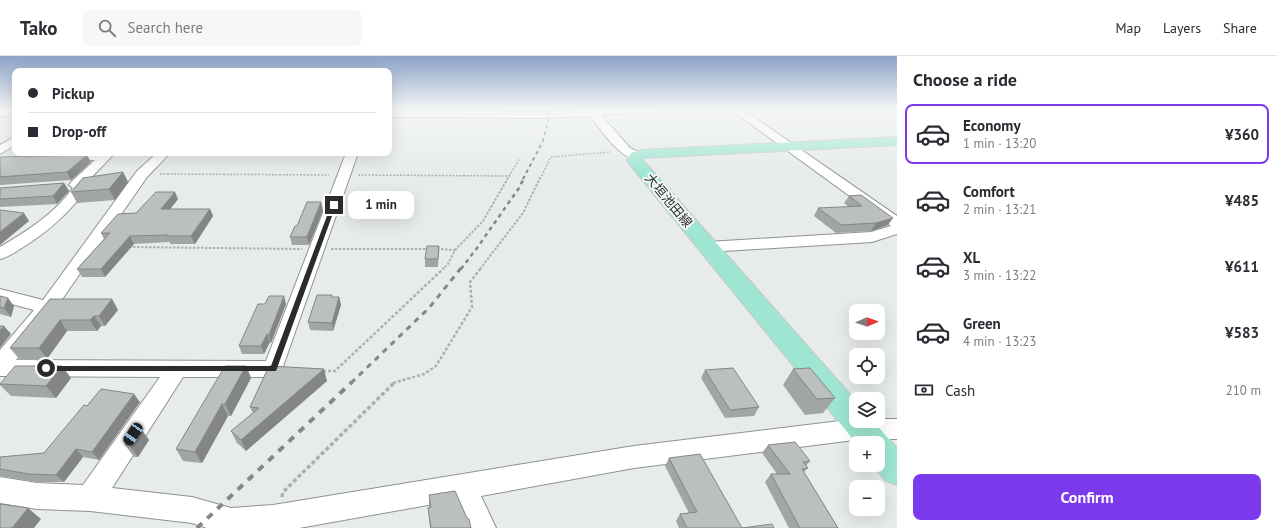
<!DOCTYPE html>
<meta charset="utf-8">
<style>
:root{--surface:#fff;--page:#f7f7f7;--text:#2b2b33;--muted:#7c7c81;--line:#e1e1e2;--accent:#7c3aed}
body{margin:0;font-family:"PT Sans","Noto Sans JP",sans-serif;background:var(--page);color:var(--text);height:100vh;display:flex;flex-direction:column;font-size:15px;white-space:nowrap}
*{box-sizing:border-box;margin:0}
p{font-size:13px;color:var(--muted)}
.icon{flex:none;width:22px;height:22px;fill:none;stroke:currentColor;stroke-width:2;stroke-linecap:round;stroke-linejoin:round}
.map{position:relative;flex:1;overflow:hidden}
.details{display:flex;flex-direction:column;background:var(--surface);width:380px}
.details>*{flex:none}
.hud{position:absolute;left:12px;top:12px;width:380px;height:88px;border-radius:8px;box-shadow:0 4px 16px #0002;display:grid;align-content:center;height:88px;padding:0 16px;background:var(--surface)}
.needle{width:26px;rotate:88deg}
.fabs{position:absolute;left:849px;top:248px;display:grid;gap:8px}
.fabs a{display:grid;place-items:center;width:36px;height:36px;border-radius:8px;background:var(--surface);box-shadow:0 4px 16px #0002;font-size:20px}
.end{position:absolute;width:18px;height:18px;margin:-9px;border:5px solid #2a2c2b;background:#fff;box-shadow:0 0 0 2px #fff}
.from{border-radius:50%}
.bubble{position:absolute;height:28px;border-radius:8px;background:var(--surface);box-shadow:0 4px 16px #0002;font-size:13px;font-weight:700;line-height:28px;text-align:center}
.car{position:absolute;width:12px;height:24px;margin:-12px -6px;border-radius:5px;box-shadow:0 0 3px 1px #0007;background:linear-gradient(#222 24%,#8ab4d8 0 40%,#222 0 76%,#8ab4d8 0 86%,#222 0)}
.hud b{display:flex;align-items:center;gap:14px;height:38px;font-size:15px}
.hud b+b{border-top:1px solid var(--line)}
.hud i{width:10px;height:10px;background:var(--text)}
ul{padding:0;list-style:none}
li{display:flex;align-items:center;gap:12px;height:60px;margin:0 8px 6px;padding:0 8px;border:2px solid transparent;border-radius:8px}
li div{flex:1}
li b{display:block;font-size:15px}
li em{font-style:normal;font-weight:700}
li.selected{border-color:var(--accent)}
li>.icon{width:36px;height:36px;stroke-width:1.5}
h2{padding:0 16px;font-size:18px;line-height:48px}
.pay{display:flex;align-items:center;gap:10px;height:44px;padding:0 16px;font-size:15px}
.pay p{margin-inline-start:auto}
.cta{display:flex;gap:8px;margin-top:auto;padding:8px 16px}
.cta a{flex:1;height:46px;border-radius:8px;background:var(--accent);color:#fff;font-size:16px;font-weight:700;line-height:46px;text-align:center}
header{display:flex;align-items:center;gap:24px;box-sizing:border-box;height:56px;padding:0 20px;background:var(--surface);border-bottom:1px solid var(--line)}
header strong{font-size:19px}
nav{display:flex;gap:22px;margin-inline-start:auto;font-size:14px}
.search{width:280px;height:36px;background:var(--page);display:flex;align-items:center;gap:10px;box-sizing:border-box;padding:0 14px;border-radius:8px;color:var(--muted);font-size:15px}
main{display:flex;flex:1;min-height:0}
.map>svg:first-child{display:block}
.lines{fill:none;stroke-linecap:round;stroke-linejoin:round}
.minor-casing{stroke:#8e9291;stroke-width:2}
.major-casing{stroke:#c8c8c8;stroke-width:2}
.path-far3{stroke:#acb0af;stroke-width:1.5;stroke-dasharray:2 1.5;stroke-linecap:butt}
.path-far2{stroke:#acb0af;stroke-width:2;stroke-dasharray:2.5 1.5;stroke-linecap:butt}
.path-far1{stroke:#acb0af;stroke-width:2.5;stroke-dasharray:3 2;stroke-linecap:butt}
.path{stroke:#acb0af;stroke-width:3.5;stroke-dasharray:4 2.5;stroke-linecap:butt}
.minor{fill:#fff;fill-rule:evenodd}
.major{fill:#9ee6d2;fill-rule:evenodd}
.rail-far3{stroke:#858887;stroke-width:2;stroke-dasharray:3.5 3.5;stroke-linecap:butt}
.rail-far2{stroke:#858887;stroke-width:2.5;stroke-dasharray:4 4;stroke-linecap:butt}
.rail-far1{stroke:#858887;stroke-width:3;stroke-dasharray:5.5 5.5;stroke-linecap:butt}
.rail{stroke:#858887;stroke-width:4;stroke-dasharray:7 7;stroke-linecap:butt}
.wall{fill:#a1a5a3}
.shaded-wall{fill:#838685}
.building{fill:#bbc0be;stroke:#838685}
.route{fill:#2a2c2b}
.labels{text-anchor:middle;stroke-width:4;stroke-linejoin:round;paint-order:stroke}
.street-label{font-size:13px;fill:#2a2c2b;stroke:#f4f9f7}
</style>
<header>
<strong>Tako</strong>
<div class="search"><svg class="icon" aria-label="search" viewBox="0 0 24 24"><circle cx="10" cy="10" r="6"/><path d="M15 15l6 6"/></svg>Search here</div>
<nav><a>Map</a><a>Layers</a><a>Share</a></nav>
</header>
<main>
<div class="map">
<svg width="897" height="472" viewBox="0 0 897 472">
<rect width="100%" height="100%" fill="#e7ebea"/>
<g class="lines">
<defs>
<g id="minor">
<path d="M590 53H663L658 56 601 59 630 92 640 97 642 100 640 103C622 107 600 72 590 60L544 62 389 61V55L544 56Z"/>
<path d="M730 53H742L897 160V178L872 186 708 196 702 194 700 191 702 188 708 186 871 176 891 170Z"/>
<rect x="0" y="54" width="15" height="6"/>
<path d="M15 81V89L0 98V89Z"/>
<path d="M65 97H109L112 100 88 125 90 128 88 131C71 155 50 174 25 190 17 195 9 201 0 203V191C27 175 54 158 73 132L69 129 71 126 95 104H61L59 101 61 98Z"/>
<path d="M157 97H170L147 121 54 255 16 304 266 305 346 97H358L280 319 273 321H183L112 432 192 441 231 452 273 449 634 390 856 363V365H878V363H897V383H862L634 412 481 440 496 472H468L456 444 299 472H207L192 467 90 455 37 453 0 447V421L37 427 83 429 160 321 0 320V294L34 254 0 245V233L43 244 137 115Z"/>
</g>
<path id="major" d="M897 81V89L644 102 643 104 856 345V365H873L897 392V429L886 425 873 409H878V387H856L627 105 631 97 642 94Z"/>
</defs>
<use href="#minor" class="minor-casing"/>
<use href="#major" class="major-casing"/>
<g class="path-far3">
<path d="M160 118 329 119"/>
<path d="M358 119 510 120"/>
<path d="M507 123 520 102"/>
<path d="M540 123 551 101 611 96"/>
</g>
<g class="path-far2">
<path d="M129 191 302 193"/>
<path d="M331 193H430"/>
<path d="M437 193 455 194 448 208 443 213"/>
<path d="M455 194 483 165 508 122"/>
<path d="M480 213 523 157 540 122"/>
</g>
<g class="path-far1">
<path d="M323 315H335L444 212"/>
<path d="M393 327 424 318 436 310 472 251 470 226 481 212"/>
</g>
<path class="path" d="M282 441 283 436 395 326"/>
<use href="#minor" class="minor"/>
<use href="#major" class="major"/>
<path class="rail-far3" d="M523 123 543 85 551 53"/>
<path class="rail-far2" d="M461 213 477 192 519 132 524 122"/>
<path class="rail-far1" d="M351 327 429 252 461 212"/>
<path class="rail" d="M197 472 352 326"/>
</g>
<g class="wall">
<path d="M0 101 91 106 71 124 0 129Z"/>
<path d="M123 116 128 126 115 144 77 147 71 136Z"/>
<path d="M64 127 69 135 57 148 0 151V132Z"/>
<path d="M861 139 888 169 871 175 836 177 814 160 818 152 849 151 844 147 849 140Z"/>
<path d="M178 143 170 153H210L213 160 195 188H170V186L134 188 105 221H82L77 213 104 183 101 177 136 157Z"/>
<path d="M323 154 309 189H292L290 181 297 170Z"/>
<path d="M439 190 438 211H425V203Z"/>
<path d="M332 239V241H339L341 249 333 275 310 274 308 266Z"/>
<path d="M0 240 14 250 11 261 0 258Z"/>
<path d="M50 243H112L118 254 105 270H101L97 275H67L47 303H19L10 292Z"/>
<path d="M286 248 271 287 270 286 264 298H242L239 290Z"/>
<path d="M246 310 251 322 231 360H228L202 407 183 405 176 393Z"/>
<path d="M793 313 835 342 823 357 805 359 783 329Z"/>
<path d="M705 314 759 351 754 360 725 362 701 322Z"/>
<path d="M71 322 56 342 11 340 0 329V328Z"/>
<path d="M327 325 246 395 237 387 231 375 253 357 250 351Z"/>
<path d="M140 346 99 404 83 401 64 426H37L0 420V401L44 397 87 350Z"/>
<path d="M141 373 149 384 138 401H134L125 389Z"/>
<path d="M768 389 810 405 806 410 808 412 804 416 838 472H789L765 426 771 418H777L762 397Z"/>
<path d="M669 402 742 472H774H679L676 465 680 458 689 457 665 410Z"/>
<path d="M429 439 471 472H430L428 452 429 451Z"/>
</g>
<g class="shaded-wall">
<path d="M87 99 91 106 71 124 67 116Z"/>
<path d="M123 116 128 126 115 144 109 133Z"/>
<path d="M64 127 69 135 57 148 53 140Z"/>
<path d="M175 136 178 143 164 161 161 153Z"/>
<path d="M321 146 323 154 309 189 307 181Z"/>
<path d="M210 153 213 160 195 188 191 180Z"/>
<path d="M24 157 29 165 0 189V176Z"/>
<path d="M893 162 888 169 871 175 876 167Z"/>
<path d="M130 180 134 188 105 221 101 213Z"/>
<path d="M284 240 286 248 271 287 269 279Z"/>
<path d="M339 241 341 249 333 275 332 267Z"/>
<path d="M8 242 14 250 11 261 4 252Z"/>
<path d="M112 243 118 254 105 270 99 260Z"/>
<path d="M94 260 101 270 97 275 90 264Z"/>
<path d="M60 264 67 275 47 303 39 292Z"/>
<path d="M4 270 11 278 0 292V275Z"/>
<path d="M267 278 270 286 264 298 261 290Z"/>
<path d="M62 310 71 322 56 342 46 330Z"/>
<path d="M246 310 251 322 231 360 225 348Z"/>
<path d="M324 313 327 325 246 395 241 384Z"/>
<path d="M134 338 140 346 99 404 92 396Z"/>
<path d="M222 348 228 360 202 407 195 396Z"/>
<path d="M141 373 149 384 138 401 129 389Z"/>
<path d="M76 393 83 401 64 426 56 419Z"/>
<path d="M28 452 41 463 34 472H12Z"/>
</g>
<g class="building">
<path d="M87 99 67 116 0 121V101Z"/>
<path d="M123 116 109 133 71 136 83 122Z"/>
<path d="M64 127 53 140 0 143V132Z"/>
<path d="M156 136H175L161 153H210L191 180H167L168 179 130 180 101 213H77L110 177H101L118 158 136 157Z"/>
<path d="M861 139 893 162 876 167 841 169 818 152 862 150 849 140Z"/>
<path d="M307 146H321L307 181H290L295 170H297Z"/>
<path d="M0 154 24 157 0 176Z"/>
<path d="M427 190H439L438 203H425Z"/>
<path d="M317 239H332L331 241H339L332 267 308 266Z"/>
<path d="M0 240 8 242 4 252 0 251Z"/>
<path d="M269 240H284L269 279 267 278 261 290H239L258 248H265Z"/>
<path d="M50 243H112L99 260H94L90 264H60L39 292H10Z"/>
<path d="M0 270H4L0 275Z"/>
<path d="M15 310H62L46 330 0 328Z"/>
<path d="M225 310H246L225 348H222L195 396 176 393Z"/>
<path d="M269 310 324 313 241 384 231 375 259 352 250 351Z"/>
<path d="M733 312 759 351 730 354 705 314Z"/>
<path d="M810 312 835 342 817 343 793 313Z"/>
<path d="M101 333 134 338 92 396 76 393 56 419 29 418 0 413V401L44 397 84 349 87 350Z"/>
<path d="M136 372 141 373 129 389H125Z"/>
<path d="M795 386 810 405 803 406 808 412 802 413 838 472H800L771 418H790L768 389Z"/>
<path d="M700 398 742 472 772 468 774 472H687L680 458 697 456 669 402Z"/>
<path d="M455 435 467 462 469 463 471 472H431L428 452 431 451 429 439Z"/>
<path d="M0 448 28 452 12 472H0Z"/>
</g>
<linearGradient id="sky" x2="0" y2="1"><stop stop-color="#8ca2c7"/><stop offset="0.45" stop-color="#f4f6f6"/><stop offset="1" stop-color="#f4f6f6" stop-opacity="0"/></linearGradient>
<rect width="897" height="119" fill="url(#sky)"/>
<path class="route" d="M334 147 336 149 276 315H44L42 312 46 310H271L331 149Z"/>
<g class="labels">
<g class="street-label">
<text transform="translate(669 144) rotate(50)" y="5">大垣池田線</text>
</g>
</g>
</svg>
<div class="fabs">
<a><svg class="needle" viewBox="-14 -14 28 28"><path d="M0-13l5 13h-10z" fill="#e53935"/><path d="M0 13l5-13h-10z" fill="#7c7c81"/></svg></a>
<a><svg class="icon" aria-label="locate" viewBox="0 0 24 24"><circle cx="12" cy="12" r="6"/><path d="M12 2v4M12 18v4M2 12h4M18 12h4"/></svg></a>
<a><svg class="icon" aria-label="layers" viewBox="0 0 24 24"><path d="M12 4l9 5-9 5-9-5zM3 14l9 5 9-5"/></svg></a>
<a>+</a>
<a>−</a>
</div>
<i class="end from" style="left:46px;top:312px"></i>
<i class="end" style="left:334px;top:149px"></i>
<div class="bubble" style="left:348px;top:135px;width:66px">1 min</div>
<i class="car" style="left:133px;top:378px;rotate:214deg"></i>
<div class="hud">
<b><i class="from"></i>Pickup</b>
<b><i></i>Drop-off</b>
</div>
</div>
<section class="details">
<h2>Choose a ride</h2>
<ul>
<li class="selected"><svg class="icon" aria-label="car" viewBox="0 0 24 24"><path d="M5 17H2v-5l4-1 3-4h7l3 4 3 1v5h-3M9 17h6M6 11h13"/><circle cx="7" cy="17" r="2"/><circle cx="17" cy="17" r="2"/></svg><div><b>Economy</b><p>1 min · 13:20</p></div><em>¥360</em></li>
<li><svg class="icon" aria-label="car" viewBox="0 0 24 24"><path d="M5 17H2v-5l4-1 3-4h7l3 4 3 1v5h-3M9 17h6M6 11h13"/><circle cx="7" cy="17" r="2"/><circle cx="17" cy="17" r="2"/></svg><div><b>Comfort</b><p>2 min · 13:21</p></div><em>¥485</em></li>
<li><svg class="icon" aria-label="car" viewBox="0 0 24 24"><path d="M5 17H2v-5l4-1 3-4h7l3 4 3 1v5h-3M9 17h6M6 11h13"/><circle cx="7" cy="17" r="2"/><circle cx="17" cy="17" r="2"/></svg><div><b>XL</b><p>3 min · 13:22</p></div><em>¥611</em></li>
<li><svg class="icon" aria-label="car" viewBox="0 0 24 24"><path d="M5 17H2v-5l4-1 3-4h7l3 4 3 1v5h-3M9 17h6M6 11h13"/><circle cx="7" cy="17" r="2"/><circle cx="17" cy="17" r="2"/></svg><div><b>Green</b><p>4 min · 13:23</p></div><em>¥583</em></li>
</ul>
<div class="pay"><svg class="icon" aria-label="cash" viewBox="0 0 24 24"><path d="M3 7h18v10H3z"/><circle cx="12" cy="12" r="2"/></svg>Cash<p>210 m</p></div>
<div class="cta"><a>Confirm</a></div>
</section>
</main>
